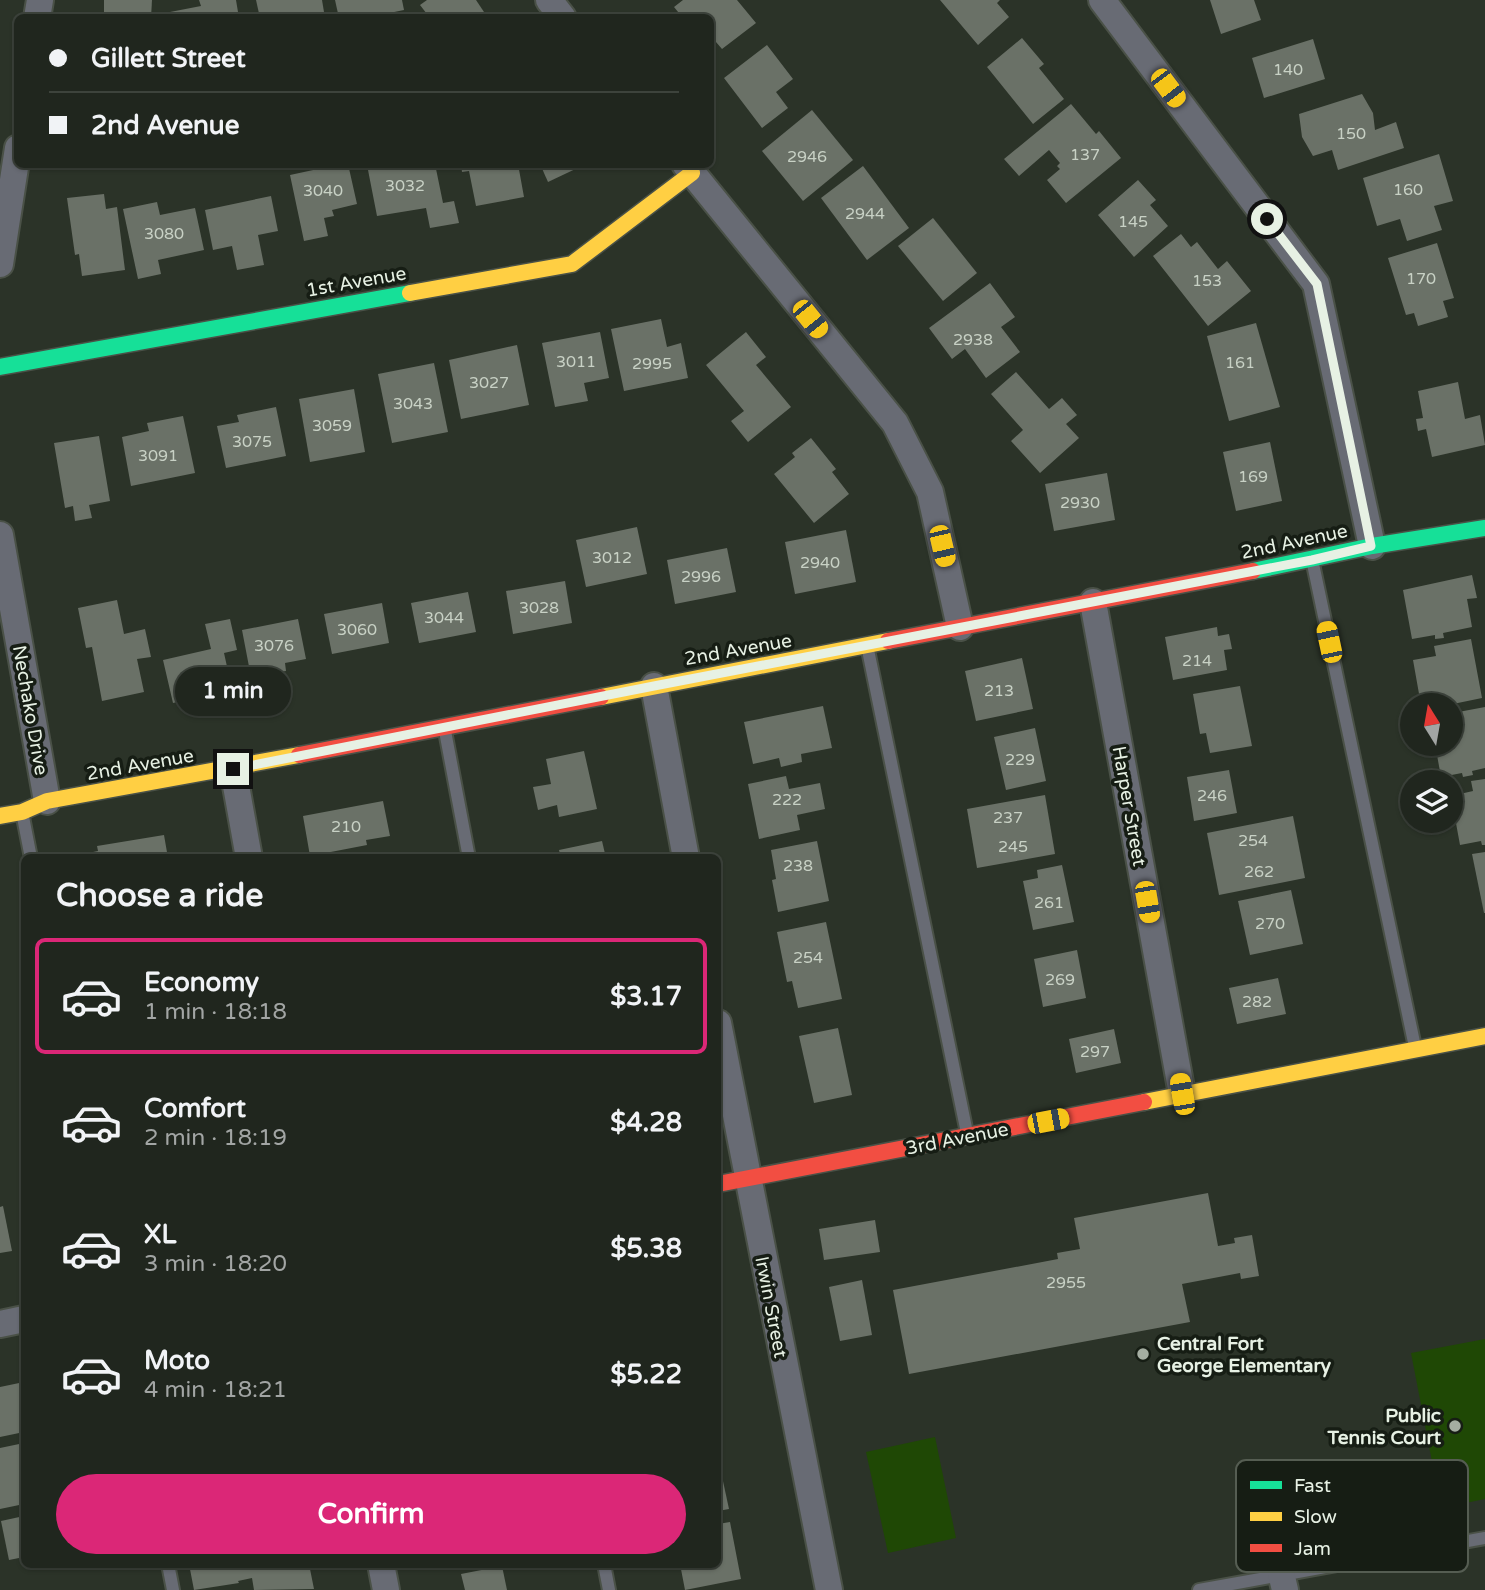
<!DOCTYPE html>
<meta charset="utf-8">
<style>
:root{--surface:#20261e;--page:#282e27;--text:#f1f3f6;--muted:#a2a5a4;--line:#3d433c;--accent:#db2777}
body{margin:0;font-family:"Varela Round",sans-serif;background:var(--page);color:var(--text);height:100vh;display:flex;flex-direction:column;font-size:26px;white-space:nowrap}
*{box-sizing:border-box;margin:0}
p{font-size:23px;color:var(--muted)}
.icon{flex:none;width:38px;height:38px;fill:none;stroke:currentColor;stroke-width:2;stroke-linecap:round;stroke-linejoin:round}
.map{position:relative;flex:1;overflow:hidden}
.drawer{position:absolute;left:21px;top:854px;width:700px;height:714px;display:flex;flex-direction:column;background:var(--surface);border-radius:10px;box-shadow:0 2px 5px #0004,0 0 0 2px var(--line)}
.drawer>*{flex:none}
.top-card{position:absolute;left:14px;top:14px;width:700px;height:154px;border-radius:10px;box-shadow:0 2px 5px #0004,0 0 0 2px var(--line);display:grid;align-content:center;height:154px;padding:0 35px;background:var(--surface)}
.needle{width:46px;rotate:349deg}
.buttons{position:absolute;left:1400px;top:693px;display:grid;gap:14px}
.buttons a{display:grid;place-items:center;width:63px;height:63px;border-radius:50%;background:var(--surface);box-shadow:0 2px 5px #0004,0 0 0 2px var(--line);font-size:35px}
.end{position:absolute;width:32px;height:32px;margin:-16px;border:9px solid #e7f1e4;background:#111;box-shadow:0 0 0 4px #111}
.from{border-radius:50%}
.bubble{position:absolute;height:49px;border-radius:24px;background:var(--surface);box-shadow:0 2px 5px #0004,0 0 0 2px var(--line);font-size:23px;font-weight:800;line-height:49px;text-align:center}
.car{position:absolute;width:21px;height:42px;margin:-21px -10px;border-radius:9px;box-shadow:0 0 5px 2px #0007;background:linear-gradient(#f5c518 24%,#345 0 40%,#f5c518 0 76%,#345 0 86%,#f5c518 0)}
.top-card b{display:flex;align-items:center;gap:24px;height:66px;font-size:26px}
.top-card b+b{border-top:2px solid var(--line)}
.top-card i{width:18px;height:18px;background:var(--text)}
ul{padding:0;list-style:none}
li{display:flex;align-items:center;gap:21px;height:116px;margin:0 14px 10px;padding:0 21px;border:4px solid transparent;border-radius:10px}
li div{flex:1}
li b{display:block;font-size:26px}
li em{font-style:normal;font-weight:800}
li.active{border-color:var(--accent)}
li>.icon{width:63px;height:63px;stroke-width:1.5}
h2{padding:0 35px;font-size:32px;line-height:84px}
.button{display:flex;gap:14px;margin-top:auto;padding:14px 35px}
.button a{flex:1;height:80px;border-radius:42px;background:var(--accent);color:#fff;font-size:28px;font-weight:800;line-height:80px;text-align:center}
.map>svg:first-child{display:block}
.green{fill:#1f4805}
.building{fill:#6a7167}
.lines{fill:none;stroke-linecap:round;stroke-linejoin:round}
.lane-casing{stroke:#4a5147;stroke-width:16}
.street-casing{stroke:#4a5147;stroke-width:30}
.fast-casing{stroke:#4a5147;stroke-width:19}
.slow-casing{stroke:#4a5147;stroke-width:19}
.jam-casing{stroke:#4a5147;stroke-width:19}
.lane{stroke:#686b74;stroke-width:12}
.street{stroke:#686b74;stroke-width:26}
.fast{stroke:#16e098;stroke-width:16}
.slow{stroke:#ffcf43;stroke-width:16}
.jam{stroke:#f24e42;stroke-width:16}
.route{stroke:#e7f1e4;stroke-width:9}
.poi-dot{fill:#a5aea2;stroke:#161d14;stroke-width:2.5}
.labels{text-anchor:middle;stroke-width:7;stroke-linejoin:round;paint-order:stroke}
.number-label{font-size:16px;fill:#c8d1c5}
.street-label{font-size:19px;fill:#e7f1e4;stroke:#161d14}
.poi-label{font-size:19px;font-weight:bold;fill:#e7f1e4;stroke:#161d14;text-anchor:start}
.key{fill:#161d14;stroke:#555d52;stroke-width:2}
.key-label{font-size:19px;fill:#e7f1e4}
</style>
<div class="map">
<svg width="1485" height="1590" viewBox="0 0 1485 1590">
<rect width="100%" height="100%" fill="#2b3328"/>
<g class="green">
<path d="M1485 1339V1499L1441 1508 1411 1353Z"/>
<path d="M935 1437 956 1538 888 1553 866 1452Z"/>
</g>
<g class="building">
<path d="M104 0H152L151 18H104Z"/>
<path d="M199 0H236L239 18H171L170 12 201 6Z"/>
<path d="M256 0H322L325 18H260Z"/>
<path d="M335 0H402L404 10 365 18H339Z"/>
<path d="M427 0H476L488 18H430L420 5Z"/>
<path d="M683 0H737L756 23 722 49 710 35V18H683L674 7Z"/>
<path d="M940 0H1000L997 3 1009 17 978 45Z"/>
<path d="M1210 0H1254L1261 20 1221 34Z"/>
<path d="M1022 38 1044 64 1039 68 1064 99 1033 124 987 67Z"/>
<path d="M1313 39 1325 79 1264 98 1252 58Z"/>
<path d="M767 45 793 79 776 92 788 108 762 128 724 78Z"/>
<path d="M1362 94 1373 113 1375 130 1396 122 1404 148 1338 170 1332 150 1313 156 1302 137 1299 114Z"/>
<path d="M1071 104 1096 134 1099 131 1121 158 1066 203 1047 180 1060 169 1057 166 1060 163 1049 150 1019 176 1004 159Z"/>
<path d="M812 110 853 160 803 201 762 151Z"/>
<path d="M1439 154 1453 201 1434 206 1442 230 1407 241 1400 219 1377 226 1363 178Z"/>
<path d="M341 164H348L357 204 332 210 334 216 324 218 328 236 304 241 290 175Z"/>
<path d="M394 164H435L443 203 454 201 459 223 430 228 426 208 377 216 368 170Z"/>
<path d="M461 164H518L524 197 476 206 469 171 462 172Z"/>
<path d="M540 164H586L548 182Z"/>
<path d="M863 166 909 228 867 260 821 198Z"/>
<path d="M1138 180 1156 200 1150 205 1168 226 1134 257 1098 215Z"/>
<path d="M104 194 106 209 117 207 125 270 82 276 79 254 75 255 67 198Z"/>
<path d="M271 196 278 231 258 235 264 265 237 270 232 246 213 250 205 210Z"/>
<path d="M157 202 160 215 195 208 204 250 158 260 161 274 138 279 123 209Z"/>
<path d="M933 218 977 273 943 301 898 246Z"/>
<path d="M1181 234 1191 247 1197 242 1218 269 1227 261 1251 291 1208 326 1153 256Z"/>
<path d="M1437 243 1454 298 1443 301 1448 317 1418 326 1414 313 1406 315 1388 258Z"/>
<path d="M990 283 1015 317 1001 327 1020 352 986 378 965 349 952 359 929 328Z"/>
<path d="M661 319 667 347 681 343 688 378 624 391 611 329Z"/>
<path d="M1256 323 1280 407 1229 421 1207 336Z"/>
<path d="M600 332 609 378 584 383 588 401 555 407 542 343Z"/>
<path d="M746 332 766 357 756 365 791 407 748 442 731 421 744 411 706 365Z"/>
<path d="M517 345 529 405 461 419 449 360Z"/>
<path d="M434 363 448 432 392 443 378 374Z"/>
<path d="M1016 372 1049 409 1062 398 1077 415 1066 424 1079 438 1040 473 1011 441 1023 430 991 394Z"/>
<path d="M1458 382 1465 419 1480 415 1485 445 1432 457 1426 429 1418 431 1416 419 1423 418 1418 391Z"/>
<path d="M354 389 365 452 310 462 299 399Z"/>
<path d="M276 407 286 456 226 468 217 426 239 422 237 415Z"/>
<path d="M183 416 195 473 131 486 122 437 149 431 147 423Z"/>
<path d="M99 436 110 501 89 505 92 518 75 521 73 506 65 508 54 443Z"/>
<path d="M811 438 836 469 832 472 849 494 814 523 774 474 795 457 792 453Z"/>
<path d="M1270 442 1282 501 1236 511 1223 452Z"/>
<path d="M1107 473 1115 520 1054 531 1045 484Z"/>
<path d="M637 527 647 574 586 587 576 540Z"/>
<path d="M846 530 856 582 795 594 785 542Z"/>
<path d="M727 548 736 592 675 604 667 560Z"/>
<path d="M1472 575 1477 598 1467 599 1472 627 1443 633 1444 638 1435 639V635L1412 639 1403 590Z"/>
<path d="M565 581 572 623 513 634 506 591Z"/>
<path d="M468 592 476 632 419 643 411 603Z"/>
<path d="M117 600 124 634 145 629 151 657 137 659 144 692 102 701 92 647 86 648 78 608Z"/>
<path d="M382 603 389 643 332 654 324 614Z"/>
<path d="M230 619 237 650 224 653 232 689 173 703 163 660 211 649 205 624Z"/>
<path d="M298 619 306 659 285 663 286 671 251 677 242 630Z"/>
<path d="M1217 627 1218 636 1229 634 1232 649 1224 650 1227 670 1173 680 1165 637Z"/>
<path d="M1471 639 1482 698 1453 704 1454 708 1451 709V705H1421L1413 660 1436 656 1434 646Z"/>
<path d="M1022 658 1033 709 976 721 965 671Z"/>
<path d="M1240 686 1252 746 1210 753 1206 733 1200 734 1193 694Z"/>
<path d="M823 706 832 748 801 754 802 762 781 767 779 758 753 764 744 722Z"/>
<path d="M1485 707V768L1472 771 1473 775 1463 777 1462 773 1441 777 1435 744H1451V724L1455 723 1453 713Z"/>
<path d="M1035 728 1046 781 1006 790 994 737Z"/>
<path d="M584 751 597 809 559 817 557 805 538 810 533 787 551 784 546 759Z"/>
<path d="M1229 770 1237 813 1194 821 1187 777Z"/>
<path d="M786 776 789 789 820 783 825 809 797 815 800 830 759 839 748 784Z"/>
<path d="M1485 779V845H1482L1481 841 1460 845 1451 796 1473 791 1471 781Z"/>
<path d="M1045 795 1055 854 977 868 967 809Z"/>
<path d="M383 801 390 836 366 840 367 845 310 856 303 816Z"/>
<path d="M1293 816 1305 878 1219 895 1207 833Z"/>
<path d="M164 835 168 858H84L83 854 98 851 97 846Z"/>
<path d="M602 841 606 858H561L559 850Z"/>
<path d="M817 841 829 901 778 912 772 880 776 879 771 850Z"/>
<path d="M1485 852V913H1484L1472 854Z"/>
<path d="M1062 865 1074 922 1033 930 1023 881 1038 878 1037 870Z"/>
<path d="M1291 890 1303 944 1250 955 1238 901Z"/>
<path d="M826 922 842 999 798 1008 792 981 787 982 777 932Z"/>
<path d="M1077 950 1086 998 1043 1007 1034 959Z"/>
<path d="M1278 978 1286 1014 1237 1024 1229 988Z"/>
<path d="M838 1028 852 1095 814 1103 799 1036Z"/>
<path d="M1114 1029 1121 1063 1076 1073 1069 1039Z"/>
<path d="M1208 1193 1218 1246 1235 1243 1234 1238 1252 1235 1259 1276 1241 1279 1240 1273 1182 1284 1190 1322 909 1374 893 1290 1058 1259 1057 1253 1080 1249 1074 1218Z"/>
<path d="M3 1206 12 1251 0 1253V1207Z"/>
<path d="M875 1220 880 1252 824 1260 819 1229Z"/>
<path d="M862 1280 872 1335 840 1341 829 1287Z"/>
<path d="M24 1382V1432L0 1437V1387Z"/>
<path d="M24 1443V1504L0 1509V1448Z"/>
<path d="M718 1458 729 1509 718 1511Z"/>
<path d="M24 1516V1557L9 1560 1 1521Z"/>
<path d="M730 1522 741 1579 685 1590 680 1564H718V1524Z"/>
<path d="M189 1564H309L314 1589 254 1590 252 1578 238 1581 239 1583 194 1590Z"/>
<path d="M502 1566 507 1590H465L461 1574Z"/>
</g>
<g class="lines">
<defs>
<g id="lane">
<path d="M1313 564 1415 1047"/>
<path d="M868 650 967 1133"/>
<path d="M445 731 469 858"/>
<path d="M23 817 31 858"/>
<path d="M168 1564 173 1590"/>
<path d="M604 1564 609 1590"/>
<path d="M1199 1590 1485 1538"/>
</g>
<g id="street">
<path d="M549 0 563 18"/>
<path d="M1102 0 1316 284 1372 546"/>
<path d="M37 18 40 0"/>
<path d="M685 164 895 423 930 492 960 627"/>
<path d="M0 264 18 148"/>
<path d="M0 535 47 801"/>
<path d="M1093 602 1182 1094"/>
<path d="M654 686 686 858"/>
<path d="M233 769 249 858"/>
<path d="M718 1023 829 1590"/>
<path d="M0 1324 24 1319"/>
<path d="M381 1564 386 1590"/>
<path d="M1281 1573 1285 1590"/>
</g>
<g id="fast">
<path d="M0 367 410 293"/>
<path d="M1253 571 1372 546 1485 528"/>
</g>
<g id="slow">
<path d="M410 293 572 264 692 173"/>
<path d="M601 697 888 641"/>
<path d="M0 816 22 812 47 801 299 755"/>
<path d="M1144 1102 1485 1036"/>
</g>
<g id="jam">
<path d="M888 641 1253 571"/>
<path d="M299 755 601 697"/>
<path d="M718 1184 1144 1102"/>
</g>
</defs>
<use href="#lane" class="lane-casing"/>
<use href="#street" class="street-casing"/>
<use href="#fast" class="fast-casing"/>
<use href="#slow" class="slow-casing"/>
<use href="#jam" class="jam-casing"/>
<use href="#lane" class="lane"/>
<use href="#street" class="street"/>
<use href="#fast" class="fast"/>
<use href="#slow" class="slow"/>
<use href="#jam" class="jam"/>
</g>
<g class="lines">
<path class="route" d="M233 769 654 686 1312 560 1371 546 1317 284 1267 219"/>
</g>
<g class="poi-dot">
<circle cx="1143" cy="1354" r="7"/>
<circle cx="1455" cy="1426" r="7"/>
</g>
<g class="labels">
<g class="number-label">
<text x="1288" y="75">140</text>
<text x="1351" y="139">150</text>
<text x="1085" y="160">137</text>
<text x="807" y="162">2946</text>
<text x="405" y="191">3032</text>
<text x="1408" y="195">160</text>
<text x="323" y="196">3040</text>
<text x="865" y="219">2944</text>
<text x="1133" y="227">145</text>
<text x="164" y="239">3080</text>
<text x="1421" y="284">170</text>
<text x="1207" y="286">153</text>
<text x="973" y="345">2938</text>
<text x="576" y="367">3011</text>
<text x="1240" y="368">161</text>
<text x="652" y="369">2995</text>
<text x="489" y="388">3027</text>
<text x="413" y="409">3043</text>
<text x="332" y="431">3059</text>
<text x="252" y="447">3075</text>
<text x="158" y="461">3091</text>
<text x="1253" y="482">169</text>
<text x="1080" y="508">2930</text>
<text x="612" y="563">3012</text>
<text x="820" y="568">2940</text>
<text x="701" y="582">2996</text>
<text x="539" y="613">3028</text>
<text x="444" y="623">3044</text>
<text x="357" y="635">3060</text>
<text x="274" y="651">3076</text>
<text x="1197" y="666">214</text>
<text x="999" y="696">213</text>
<text x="1020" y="765">229</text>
<text x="1212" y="801">246</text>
<text x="787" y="805">222</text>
<text x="1008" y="823">237</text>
<text x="346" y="832">210</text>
<text x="1253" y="846">254</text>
<text x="1013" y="852">245</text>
<text x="798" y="871">238</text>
<text x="1259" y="877">262</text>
<text x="1049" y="908">261</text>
<text x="1270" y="929">270</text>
<text x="808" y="963">254</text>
<text x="1060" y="985">269</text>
<text x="1257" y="1007">282</text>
<text x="1095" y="1057">297</text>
<text x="1066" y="1288">2955</text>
</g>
<g class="street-label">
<text transform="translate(356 281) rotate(-10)" y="7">1st Avenue</text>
<text transform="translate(1294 541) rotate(-12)" y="7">2nd Avenue</text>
<text transform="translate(738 649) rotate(-10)" y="7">2nd Avenue</text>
<text transform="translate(31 710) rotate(80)" y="7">Nechako Drive</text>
<text transform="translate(140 764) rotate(-10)" y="7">2nd Avenue</text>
<text transform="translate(1130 806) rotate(80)" y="7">Harper Street</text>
<text transform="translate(957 1138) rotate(-11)" y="7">3rd Avenue</text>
<text transform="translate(772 1307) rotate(79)" y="7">Irwin Street</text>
</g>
<g class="poi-label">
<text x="1157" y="1350">Central Fort<tspan x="1157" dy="22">George Elementary</tspan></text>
<text x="1441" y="1422" text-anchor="end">Public<tspan x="1441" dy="22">Tennis Court</tspan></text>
</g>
</g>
<rect x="1236" y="1460" width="232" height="112" rx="10" class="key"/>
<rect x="1250" y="1481" width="32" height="8" fill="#16e098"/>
<rect x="1250" y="1512" width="32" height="9" fill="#ffcf43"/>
<rect x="1250" y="1544" width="32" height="8" fill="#f24e42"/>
<g class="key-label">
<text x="1294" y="1492">Fast</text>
<text x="1294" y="1523">Slow</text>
<text x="1294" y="1555">Jam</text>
</g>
</svg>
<div class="buttons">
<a><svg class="needle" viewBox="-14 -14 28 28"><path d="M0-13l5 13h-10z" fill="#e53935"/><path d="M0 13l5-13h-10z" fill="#a2a5a4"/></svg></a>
<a><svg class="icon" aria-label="layers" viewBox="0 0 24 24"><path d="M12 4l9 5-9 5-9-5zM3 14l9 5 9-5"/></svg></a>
</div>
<i class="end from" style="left:1267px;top:219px"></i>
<i class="end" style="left:233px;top:769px"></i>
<div class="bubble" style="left:175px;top:667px;width:116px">1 min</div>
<i class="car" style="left:1168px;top:88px;rotate:143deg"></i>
<i class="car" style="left:810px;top:319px;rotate:141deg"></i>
<i class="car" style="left:942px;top:546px;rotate:167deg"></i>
<i class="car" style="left:1329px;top:642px;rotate:348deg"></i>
<i class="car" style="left:1147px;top:902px;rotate:170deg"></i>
<i class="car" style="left:1182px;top:1094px;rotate:350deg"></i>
<i class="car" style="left:1048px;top:1121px;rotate:79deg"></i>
<div class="top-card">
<b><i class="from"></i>Gillett Street</b>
<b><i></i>2nd Avenue</b>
</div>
<section class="drawer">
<h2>Choose a ride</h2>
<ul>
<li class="active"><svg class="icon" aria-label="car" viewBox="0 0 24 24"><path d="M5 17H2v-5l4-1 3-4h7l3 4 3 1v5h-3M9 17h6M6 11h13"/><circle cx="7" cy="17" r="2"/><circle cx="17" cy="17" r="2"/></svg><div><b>Economy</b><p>1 min · 18:18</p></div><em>$3.17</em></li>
<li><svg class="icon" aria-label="car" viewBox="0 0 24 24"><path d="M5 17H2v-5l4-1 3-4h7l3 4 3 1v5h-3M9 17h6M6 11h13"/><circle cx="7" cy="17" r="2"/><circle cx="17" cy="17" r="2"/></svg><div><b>Comfort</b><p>2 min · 18:19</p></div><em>$4.28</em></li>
<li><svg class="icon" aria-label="car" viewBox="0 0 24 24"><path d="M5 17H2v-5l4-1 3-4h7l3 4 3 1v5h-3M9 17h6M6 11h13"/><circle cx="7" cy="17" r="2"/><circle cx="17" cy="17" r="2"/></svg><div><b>XL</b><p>3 min · 18:20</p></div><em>$5.38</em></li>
<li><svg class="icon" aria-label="car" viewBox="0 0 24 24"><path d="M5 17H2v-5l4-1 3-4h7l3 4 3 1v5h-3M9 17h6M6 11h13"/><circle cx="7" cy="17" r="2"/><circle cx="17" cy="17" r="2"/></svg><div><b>Moto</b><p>4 min · 18:21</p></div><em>$5.22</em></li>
</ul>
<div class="button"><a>Confirm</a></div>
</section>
</div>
